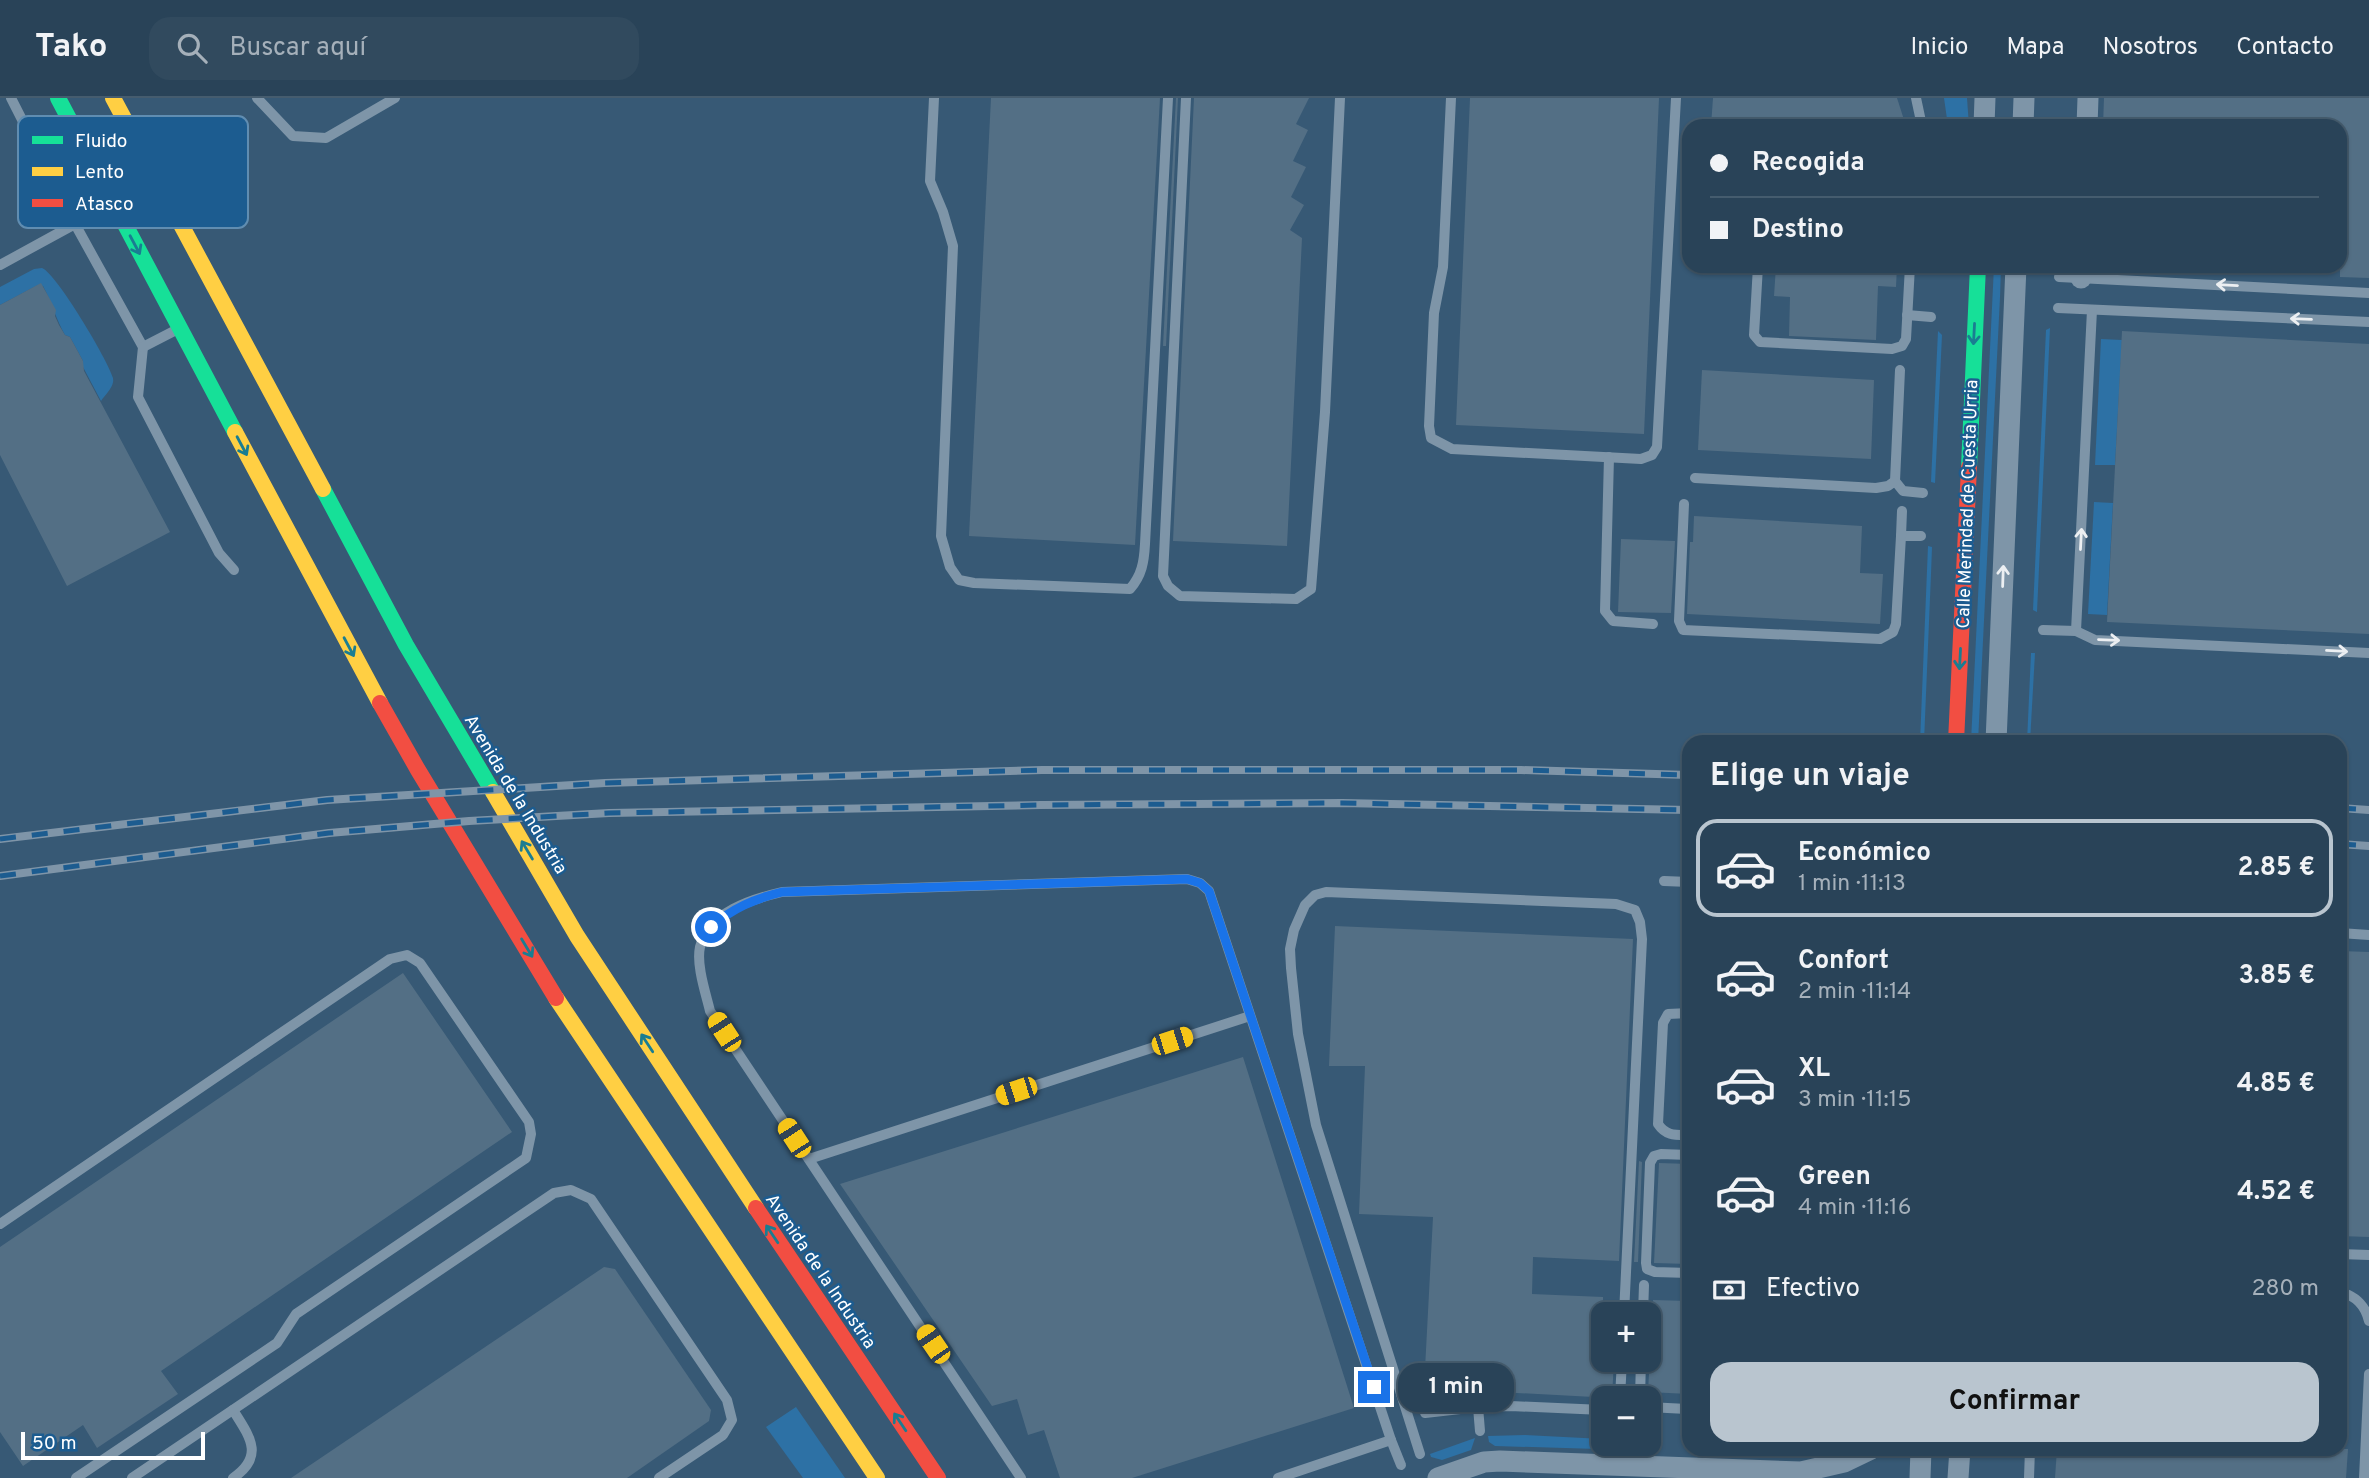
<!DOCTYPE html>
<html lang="es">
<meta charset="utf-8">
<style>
:root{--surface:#294358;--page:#314a5e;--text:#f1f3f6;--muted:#a5b0ba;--line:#455c6e;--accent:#b9c5cf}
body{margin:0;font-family:Overpass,sans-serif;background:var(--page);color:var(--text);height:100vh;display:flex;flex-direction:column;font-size:26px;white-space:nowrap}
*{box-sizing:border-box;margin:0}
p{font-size:23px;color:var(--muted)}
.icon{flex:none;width:38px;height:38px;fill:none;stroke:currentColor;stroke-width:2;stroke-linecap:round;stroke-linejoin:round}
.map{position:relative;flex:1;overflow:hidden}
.sheet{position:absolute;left:1682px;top:637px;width:665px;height:721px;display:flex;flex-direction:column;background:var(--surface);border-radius:21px;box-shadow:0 2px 5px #0004,0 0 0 2px var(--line)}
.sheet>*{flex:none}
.top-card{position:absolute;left:1682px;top:21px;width:665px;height:154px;border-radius:21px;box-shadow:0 2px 5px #0004,0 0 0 2px var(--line);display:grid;align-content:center;height:154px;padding:0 28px;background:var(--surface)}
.tools{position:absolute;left:1591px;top:1204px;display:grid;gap:14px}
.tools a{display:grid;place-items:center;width:70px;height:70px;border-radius:14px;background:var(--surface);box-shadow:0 2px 5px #0004,0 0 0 2px var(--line);font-size:35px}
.scale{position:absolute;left:21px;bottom:18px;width:184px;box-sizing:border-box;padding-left:7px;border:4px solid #fff;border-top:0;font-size:19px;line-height:24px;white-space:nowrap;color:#fff;-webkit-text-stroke:5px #1c5c90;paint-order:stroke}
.end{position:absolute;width:32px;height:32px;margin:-16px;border:9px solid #1a73e8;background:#fff;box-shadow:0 0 0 4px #fff}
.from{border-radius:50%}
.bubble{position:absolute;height:49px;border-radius:21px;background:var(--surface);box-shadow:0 2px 5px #0004,0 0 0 2px var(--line);font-size:23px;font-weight:700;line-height:49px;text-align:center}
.car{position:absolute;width:21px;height:42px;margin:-21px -10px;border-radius:9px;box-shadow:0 0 5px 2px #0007;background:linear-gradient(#f5c518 24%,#345 0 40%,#f5c518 0 76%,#345 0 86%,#f5c518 0)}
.top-card b{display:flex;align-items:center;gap:24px;height:66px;font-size:26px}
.top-card b+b{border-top:2px solid var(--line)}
.top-card i{width:18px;height:18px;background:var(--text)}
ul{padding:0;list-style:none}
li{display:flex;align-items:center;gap:21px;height:98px;margin:0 14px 10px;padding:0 14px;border:4px solid transparent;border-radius:21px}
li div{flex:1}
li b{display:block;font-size:26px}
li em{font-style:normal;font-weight:700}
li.active{border-color:var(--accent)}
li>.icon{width:63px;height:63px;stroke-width:1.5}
h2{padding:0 28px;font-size:32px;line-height:84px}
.pay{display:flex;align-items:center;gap:18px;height:77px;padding:0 28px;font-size:26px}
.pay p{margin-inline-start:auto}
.button{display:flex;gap:14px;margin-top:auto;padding:14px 28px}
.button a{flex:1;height:80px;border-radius:21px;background:var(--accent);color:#111;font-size:28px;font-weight:700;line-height:80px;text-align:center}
header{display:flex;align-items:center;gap:42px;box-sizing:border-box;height:98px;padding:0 35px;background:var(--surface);border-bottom:2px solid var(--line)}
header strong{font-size:33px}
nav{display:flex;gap:38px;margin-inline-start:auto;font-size:24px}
.search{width:490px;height:63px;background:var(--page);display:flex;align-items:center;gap:18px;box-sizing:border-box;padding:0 24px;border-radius:21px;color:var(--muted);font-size:26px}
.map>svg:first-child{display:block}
.green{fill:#2d71a5}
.building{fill:#536f85}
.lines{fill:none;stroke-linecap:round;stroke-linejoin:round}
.lane{stroke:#7e95a8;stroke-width:10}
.street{stroke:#7e95a8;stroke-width:21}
.fast{stroke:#16e098;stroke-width:16}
.slow{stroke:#ffcf43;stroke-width:16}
.jam{stroke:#f24e42;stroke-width:16}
.rail-casing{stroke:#7f95a8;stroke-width:8}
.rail{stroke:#1c5c90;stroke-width:5;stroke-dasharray:16;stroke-linecap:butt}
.oneway{stroke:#1a7d92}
.oneway2{stroke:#eceff2}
.route{stroke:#1a73e8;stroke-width:9}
.labels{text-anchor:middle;stroke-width:5;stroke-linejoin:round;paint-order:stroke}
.street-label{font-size:18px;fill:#fff;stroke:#1c5c90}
.key{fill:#1c5c90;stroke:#608db1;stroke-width:2}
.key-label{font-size:19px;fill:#fff}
</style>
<header>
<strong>Tako</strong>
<div class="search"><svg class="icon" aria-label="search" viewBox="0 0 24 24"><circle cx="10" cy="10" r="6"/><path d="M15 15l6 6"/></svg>Buscar aquí</div>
<nav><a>Inicio</a><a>Mapa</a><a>Nosotros</a><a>Contacto</a></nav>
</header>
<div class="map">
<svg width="2369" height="1380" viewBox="0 0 2369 1380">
<rect width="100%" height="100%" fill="#375975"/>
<g class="green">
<path d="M1944 0H1967L1969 28H1948Z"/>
<path d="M1994 168H2001L2000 199 1978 644H1971Z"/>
<path d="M42 170C56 175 108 262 113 280 115 288 105 297 101 303L83 269V263L70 239 65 237C56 221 52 205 43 188L38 187 0 207V189L34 171Z"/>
<path d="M2050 230 2037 514 2033 512 2046 232Z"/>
<path d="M1938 233 1942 237 1935 385 1931 384Z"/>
<path d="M2101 241 2122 242 2115 367H2095Z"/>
<path d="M2094 404 2113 405 2107 517 2088 516Z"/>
<path d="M1928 448 1932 449 1931 476 1924 644H1920Z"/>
<path d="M2031 555H2035L2030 644H2027Z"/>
<path d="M796 1309 845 1380H803L766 1329Z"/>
<path d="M1525 1337 1603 1341 1604 1346 1598 1351 1495 1348 1489 1344 1488 1338Z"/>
<path d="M1475 1340 1471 1352 1442 1362 1431 1359 1430 1356Z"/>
<path d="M1702 1351H1766V1358L1707 1356Z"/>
<path d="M1782 1351H1844C1823 1359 1803 1361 1782 1359Z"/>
</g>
<g class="building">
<path d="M991 0H1160L1135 447 969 438Z"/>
<path d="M1176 0H1178L1166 248H1163Z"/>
<path d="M1194 0H1309L1296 26 1308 32 1293 63 1306 69 1291 99 1304 107 1290 132 1302 140 1287 448 1173 443Z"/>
<path d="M1470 0H1659L1644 336 1456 327Z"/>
<path d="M1713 0H1897L1906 28H1711Z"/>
<path d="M2104 0H2369V180L2340 179V28H2103Z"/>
<path d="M1776 168H1897L1896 189 1878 188 1876 242 1789 238 1790 199 1774 198Z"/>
<path d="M41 185 56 212 55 218 59 227 65 237 70 239 83 263 84 273 170 434 67 488 0 357V207Z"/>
<path d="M2122 233 2369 246V536L2107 524Z"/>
<path d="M1702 272 1874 282 1871 361 1698 352Z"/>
<path d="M1694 418 1862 428 1860 475 1883 476 1880 526 1687 516 1690 444H1693Z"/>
<path d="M1621 441 1675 443 1671 515 1618 514Z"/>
<path d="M1335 828 1633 841 1619 1163 1533 1159 1532 1196 1603 1199V1262H1614L1612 1300 1424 1290 1433 1119 1359 1116 1365 968H1329Z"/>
<path d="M2340 853 2369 854V1139L2340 1138Z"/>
<path d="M403 875 512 1034 161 1273 178 1296 97 1350 83 1327 23 1368 0 1334V1149Z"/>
<path d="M1243 959 1354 1310 1132 1380H1060L1044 1332 1028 1337 1017 1301 992 1308 840 1086Z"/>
<path d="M1639 1063 1642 1064 1638 1164H1634Z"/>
<path d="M1659 1065 1689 1066V1166L1654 1165Z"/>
<path d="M604 1169 615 1171 711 1312 709 1323 627 1380H291Z"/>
<path d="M1653 1202 1689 1203V1296L1648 1294Z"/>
<path d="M2057 1351H2348L2346 1380H2055Z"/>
</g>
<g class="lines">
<g class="lane">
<path d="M11 0 75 126 143 249 138 299 219 455 234 472"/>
<path d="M257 0 293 38 326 40 395 0"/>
<path d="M934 0 930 83 943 114 953 148 941 438 950 469 959 482 974 485 1130 491C1142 477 1144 464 1145 446L1168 0"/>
<path d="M1186 0 1163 478 1168 488 1180 498 1296 501 1311 491 1325 314 1340 0"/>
<path d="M1451 0 1443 169 1434 215 1429 328 1431 340 1452 351 1641 361 1652 357 1657 349 1676 0"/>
<path d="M1916 0 1922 28"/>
<path d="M0 167 75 126"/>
<path d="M1758 168 1754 237 1760 244 1892 251 1902 248 1906 241 1910 168"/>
<path d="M2059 179 2369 195"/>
<path d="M2058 210 2369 224"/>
<path d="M1907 217 1931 219"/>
<path d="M143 249 178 231"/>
<path d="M1900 272 1895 383 1903 393 1923 395"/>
<path d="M1609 359 1605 513 1613 523 1653 526"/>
<path d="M1695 380 1876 390 1888 388 1895 383"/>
<path d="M1684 406 1679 523 1683 532 1880 541 1893 534 1896 526 1901 438H1921"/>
<path d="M1901 438 1902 413"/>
<path d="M2043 532 2076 533 2095 542 2369 555"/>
<path d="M2076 533 2092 212"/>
<path d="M1664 783 1689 784"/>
<path d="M2340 835 2369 837"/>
<path d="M1689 915 1668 916 1663 925 1658 1026C1666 1038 1675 1037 1689 1037"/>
<path d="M1689 1057 1661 1056 1654 1058 1650 1065 1646 1165 1647 1171 1655 1174 1689 1175"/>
<path d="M809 1061 1250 918"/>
<path d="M0 1126 390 861 407 857 420 865 529 1024 531 1036 526 1060 296 1216 277 1245 76 1380"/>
<path d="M2340 1156 2369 1157"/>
<path d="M2340 1194C2356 1198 2365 1207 2369 1223"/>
<path d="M1643 1216 1644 1187"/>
<path d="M1620 1300 1622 1262"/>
<path d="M1640 1300 1641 1262"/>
<path d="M1478 1309 1480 1333"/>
<path d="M1648 1309 1687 1311 1686 1338"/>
<path d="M233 1312C250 1339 265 1358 233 1380"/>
<path d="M1425 1315 1478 1309 1511 1308 1603 1312"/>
<path d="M1391 1342 1401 1367"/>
<path d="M1420 1356 1316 1027 1298 936 1291 870 1290 851 1294 832 1305 807 1315 797 1326 794 1616 806 1635 812 1640 824 1642 841 1624 1216"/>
<path d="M132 1380 554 1095 571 1092 591 1101 727 1302 732 1322 723 1337 659 1380"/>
<path d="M1021 1380 710 913C706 896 696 867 700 849 709 814 752 801 782 794L1187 781 1200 785 1209 793 1391 1342 1278 1380"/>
<path d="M2029 1380 2030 1351"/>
<path d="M2364 1380 2369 1276"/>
</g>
<g class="street">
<path d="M1984 28 1985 0"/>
<path d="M2023 28 2024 0"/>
<path d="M2087 28 2088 0"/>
<path d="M2081 180V168"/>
<path d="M1996 644 2016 168"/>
<path d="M1438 1380 1484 1364 1500 1363 1801 1374 1844 1364 1871 1351"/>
<path d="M1920 1380 1921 1351"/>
<path d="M1958 1380 1960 1351"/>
</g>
<g class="fast">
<path d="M58 0 235 334"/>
<path d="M1969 369 1978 168"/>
<path d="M323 391 406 547 493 694"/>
</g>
<g class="slow">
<path d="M113 0 323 391"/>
<path d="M235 334 380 605"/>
<path d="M493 694 577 838 756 1110"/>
<path d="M556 900 877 1380"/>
</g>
<g class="jam">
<path d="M380 605 418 672 556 900"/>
<path d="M1956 644 1969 369"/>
<path d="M756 1110 938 1380"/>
</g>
<defs>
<g id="rail">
<path d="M2340 710 2369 712"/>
<path d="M0 741 327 702 605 685 1042 672H1521L1689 677"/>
<path d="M2340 746 2369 748"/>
<path d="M0 778 329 735 469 723 609 715 1041 707 1342 705 1689 712"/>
</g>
</defs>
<use href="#rail" class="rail-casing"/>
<use href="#rail" class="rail"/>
</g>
<defs><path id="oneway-shaft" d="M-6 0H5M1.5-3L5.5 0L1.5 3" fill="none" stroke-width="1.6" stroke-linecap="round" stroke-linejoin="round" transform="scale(1.75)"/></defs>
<g class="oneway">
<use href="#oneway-shaft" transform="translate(135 147) rotate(62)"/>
<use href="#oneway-shaft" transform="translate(1974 236) rotate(93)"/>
<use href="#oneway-shaft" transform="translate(242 348) rotate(62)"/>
<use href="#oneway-shaft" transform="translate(349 549) rotate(62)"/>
<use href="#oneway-shaft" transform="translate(1960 561) rotate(93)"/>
<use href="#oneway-shaft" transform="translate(527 752) rotate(-121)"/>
<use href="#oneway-shaft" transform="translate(527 850) rotate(59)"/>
<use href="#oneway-shaft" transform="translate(647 945) rotate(-123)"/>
<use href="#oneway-shaft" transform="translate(772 1136) rotate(-124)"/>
<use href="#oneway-shaft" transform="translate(900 1324) rotate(-124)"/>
</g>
<g class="oneway2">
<use href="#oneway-shaft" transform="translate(2227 187) rotate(-177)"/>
<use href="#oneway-shaft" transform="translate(2301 221) rotate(-178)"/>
<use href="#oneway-shaft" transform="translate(2081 441) rotate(-87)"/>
<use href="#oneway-shaft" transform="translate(2003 478) rotate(-88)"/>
<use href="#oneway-shaft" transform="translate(2109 542) rotate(2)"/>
<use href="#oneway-shaft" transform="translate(2337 553) rotate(3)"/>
</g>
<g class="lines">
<path class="route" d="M711 829C733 810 754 801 782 794L1187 781 1200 785 1209 793 1374 1289"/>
</g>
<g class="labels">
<g class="street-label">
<text transform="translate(1967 406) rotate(-88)" y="6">Calle Merindad de Cuesta Urria</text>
<text transform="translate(516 696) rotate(59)" y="6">Avenida de la Industria</text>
<text transform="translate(821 1173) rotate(56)" y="6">Avenida de la Industria</text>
</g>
</g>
<rect x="18" y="18" width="230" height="112" rx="10" class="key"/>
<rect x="32" y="38" width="31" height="8" fill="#16e098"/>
<rect x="32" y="69" width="31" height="9" fill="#ffcf43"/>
<rect x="32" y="101" width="31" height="8" fill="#f24e42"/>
<g class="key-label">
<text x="75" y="49">Fluido</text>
<text x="75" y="80">Lento</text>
<text x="75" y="112">Atasco</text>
</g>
</svg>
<div class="tools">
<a>+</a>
<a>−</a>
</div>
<div class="scale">50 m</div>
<i class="end from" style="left:711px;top:829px"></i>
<i class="end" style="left:1374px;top:1289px"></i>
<div class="bubble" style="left:1398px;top:1265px;width:116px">1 min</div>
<i class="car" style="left:724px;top:934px;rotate:327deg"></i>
<i class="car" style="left:1172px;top:943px;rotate:72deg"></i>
<i class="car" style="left:1016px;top:993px;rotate:252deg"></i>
<i class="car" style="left:794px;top:1040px;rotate:327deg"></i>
<i class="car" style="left:933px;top:1246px;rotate:326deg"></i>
<div class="top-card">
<b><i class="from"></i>Recogida</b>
<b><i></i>Destino</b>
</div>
<section class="sheet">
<h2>Elige un viaje</h2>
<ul>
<li class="active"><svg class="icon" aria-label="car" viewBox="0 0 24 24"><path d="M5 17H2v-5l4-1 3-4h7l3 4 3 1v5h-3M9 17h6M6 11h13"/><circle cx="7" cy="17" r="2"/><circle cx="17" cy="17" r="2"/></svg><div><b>Económico</b><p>1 min · 11:13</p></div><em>2.85 €</em></li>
<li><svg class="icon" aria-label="car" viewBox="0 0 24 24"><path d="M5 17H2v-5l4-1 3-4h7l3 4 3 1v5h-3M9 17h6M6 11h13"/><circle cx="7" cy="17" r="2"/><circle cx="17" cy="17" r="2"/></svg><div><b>Confort</b><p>2 min · 11:14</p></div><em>3.85 €</em></li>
<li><svg class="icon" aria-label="car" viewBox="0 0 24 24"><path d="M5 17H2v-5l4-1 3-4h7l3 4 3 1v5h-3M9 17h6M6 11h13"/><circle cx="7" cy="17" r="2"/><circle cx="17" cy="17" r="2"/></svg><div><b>XL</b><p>3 min · 11:15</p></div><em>4.85 €</em></li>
<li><svg class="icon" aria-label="car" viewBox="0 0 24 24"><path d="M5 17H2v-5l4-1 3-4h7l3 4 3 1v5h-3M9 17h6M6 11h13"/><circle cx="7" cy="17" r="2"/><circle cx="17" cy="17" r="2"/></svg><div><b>Green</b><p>4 min · 11:16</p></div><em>4.52 €</em></li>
</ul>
<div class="pay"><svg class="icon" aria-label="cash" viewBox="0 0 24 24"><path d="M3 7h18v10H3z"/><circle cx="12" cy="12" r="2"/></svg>Efectivo<p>280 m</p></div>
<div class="button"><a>Confirmar</a></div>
</section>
</div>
